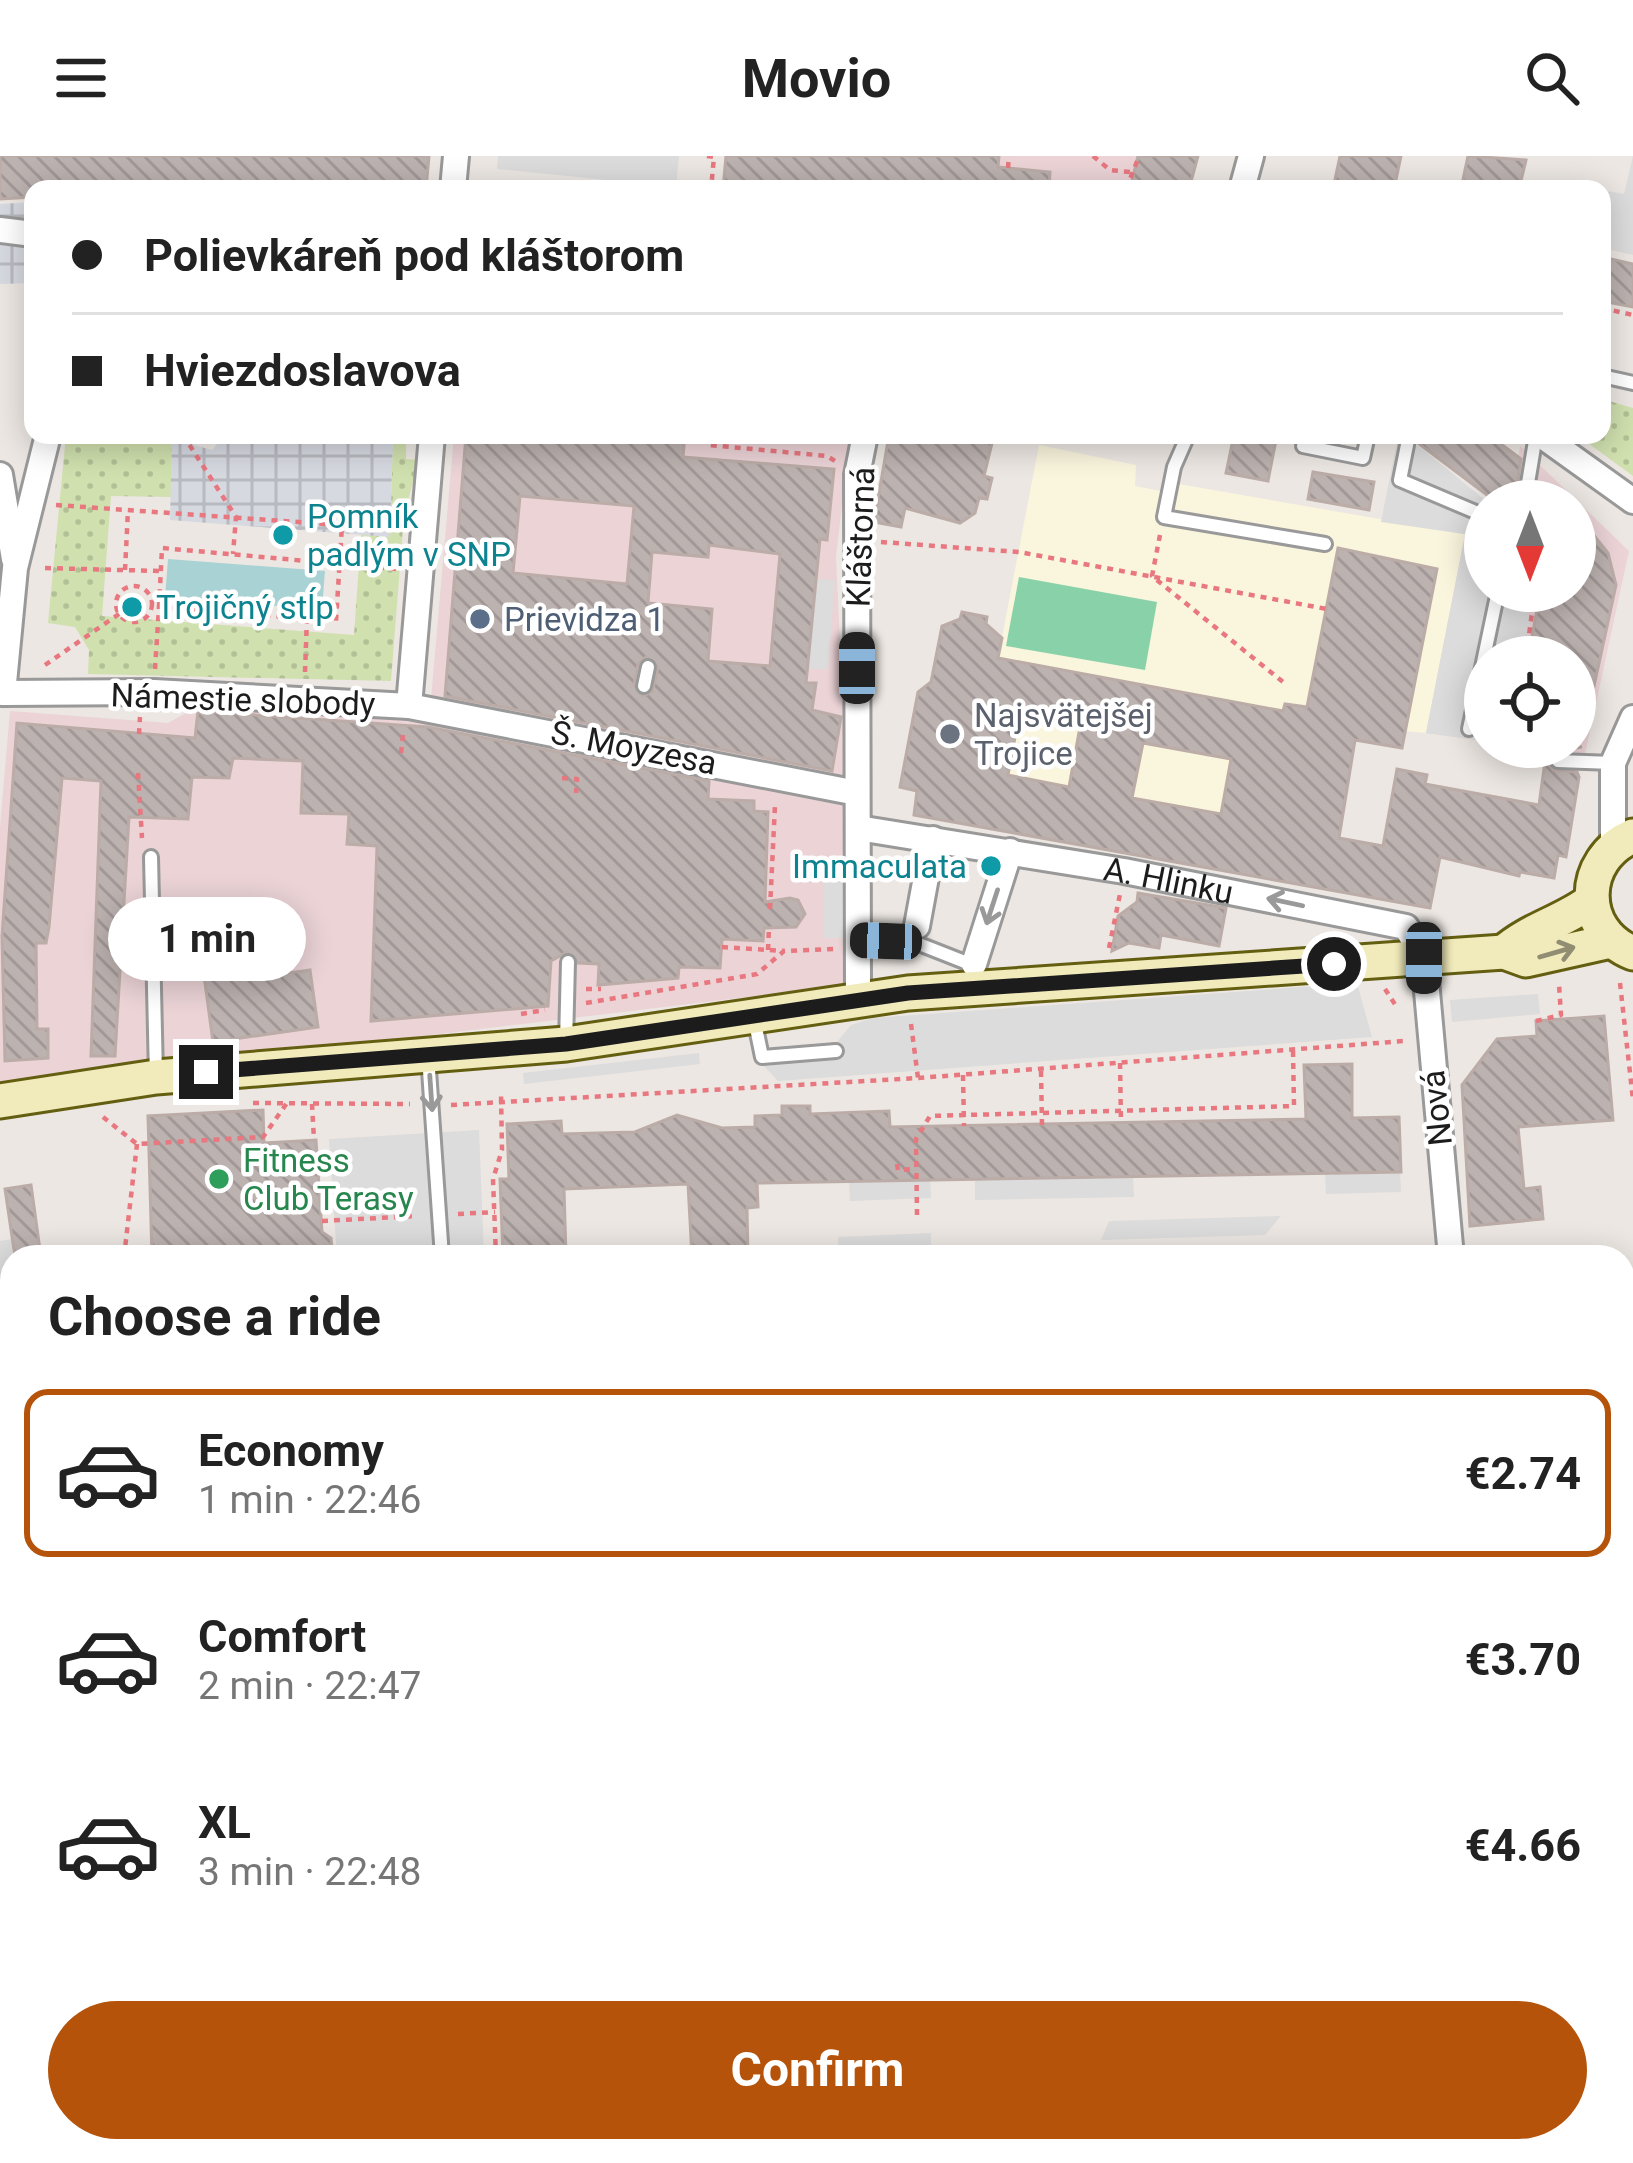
<!DOCTYPE html>
<meta charset="utf-8">
<style>
:root{--surface:#fff;--page:#f2f2f2;--text:#222;--muted:#767676;--line:#e0e0e0;--accent:#b45309}
body{margin:0;font-family:Roboto,sans-serif;background:var(--page);color:var(--text);height:100vh;display:flex;flex-direction:column;font-size:45px;white-space:nowrap}
*{box-sizing:border-box;margin:0}
p{font-size:39px;color:var(--muted)}
.icon{flex:none;width:66px;height:66px;fill:none;stroke:currentColor;stroke-width:2;stroke-linecap:round;stroke-linejoin:round}
.map{position:relative;flex:1;overflow:hidden}
.panel{position:absolute;left:0px;top:1089px;width:1635px;height:918px;display:flex;flex-direction:column;background:var(--surface);border-radius:36px 36px 0 0;box-shadow:0 6px 30px #0003}
.panel>*{flex:none}
.top-card{position:absolute;left:24px;top:24px;width:1587px;height:264px;border-radius:24px;box-shadow:0 6px 30px #0003;display:grid;align-content:center;height:264px;padding:0 48px;background:var(--surface)}
.needle{width:78px;rotate:180deg}
.tools{position:absolute;left:1464px;top:324px;display:grid;gap:24px}
.tools a{display:grid;place-items:center;width:132px;height:132px;border-radius:50%;background:var(--surface);box-shadow:0 6px 30px #0003;font-size:60px}
.end{position:absolute;width:54px;height:54px;margin:-27px;border:15px solid #1c1c1c;background:#fff;box-shadow:0 0 0 6px #fff}
.from{border-radius:50%}
.bubble{position:absolute;height:84px;border-radius:42px;background:var(--surface);box-shadow:0 6px 30px #0003;font-size:39px;font-weight:700;line-height:84px;text-align:center}
.car{position:absolute;width:36px;height:72px;margin:-36px -18px;border-radius:15px;box-shadow:0 0 9px 3px #0007;background:linear-gradient(#222 24%,#8ab4d8 0 40%,#222 0 76%,#8ab4d8 0 86%,#222 0)}
.top-card b{display:flex;align-items:center;gap:42px;height:114px;font-size:45px}
.top-card b+b{border-top:3px solid var(--line)}
.top-card i{width:30px;height:30px;background:var(--text)}
ul{padding:0;list-style:none}
li{display:flex;align-items:center;gap:36px;height:168px;margin:0 24px 18px;padding:0 24px;border:6px solid transparent;border-radius:24px}
li div{flex:1}
li b{display:block;font-size:45px}
li em{font-style:normal;font-weight:700}
li.current{border-color:var(--accent)}
li>.icon{width:108px;height:108px;stroke-width:1.5}
h2{padding:0 48px;font-size:54px;line-height:144px}
.button{display:flex;gap:24px;margin-top:auto;padding:24px 48px}
.button a{flex:1;height:138px;border-radius:72px;background:var(--accent);color:#fff;font-size:48px;font-weight:700;line-height:138px;text-align:center}
header{display:flex;justify-content:space-between;align-items:center;height:156px;padding:0 48px;background:var(--surface);font-size:54px;font-weight:700}
.map>svg:first-child{display:block}
.residential{fill:#dad9d9}
.commercial{fill:#ebd3d6}
.education{fill:#faf5dd}
.grass{fill:url(#grass-dots)}
.pitch{fill:#89d2a9}
.parking{fill:#dcdcdc}
.plaza{fill:url(#plaza-grid)}
.water{fill:#a8d2d4}
.building{fill:url(#building-back-hatch);stroke:#bbaca7;stroke-width:3;fill-rule:evenodd}
.lines{fill:none;stroke-linecap:round;stroke-linejoin:round}
.lane-casing{stroke:#999;stroke-width:18}
.street-casing{stroke:#999;stroke-width:30}
.secondary-casing{stroke:#645e11;stroke-width:39}
.path{stroke:#e8777f;stroke-width:4.5;stroke-dasharray:6 6;stroke-linecap:butt}
.lane{stroke:#fff;stroke-width:12}
.street{stroke:#fff;stroke-width:24}
.secondary{stroke:#f1eabb;stroke-width:33}
.oneway{stroke:#999}
.oneway2{stroke:#918d73}
.route{stroke:#1c1c1c;stroke-width:15}
.culture-dot{fill:#0f9aa8;stroke:#fff;stroke-width:4.5}
.service-dot{fill:#5c6f8a;stroke:#fff;stroke-width:4.5}
.worship-dot{fill:#6b7280;stroke:#fff;stroke-width:4.5}
.leisure-dot{fill:#2e9e5b;stroke:#fff;stroke-width:4.5}
.labels{text-anchor:middle;stroke-width:9;stroke-linejoin:round;paint-order:stroke}
.culture-label{font-size:33px;fill:#0d838f;stroke:#fff;text-anchor:start}
.street-label{font-size:33px;fill:#1c1c1c;stroke:#fff}
.service-label{font-size:33px;fill:#4e5e75;stroke:#fff;text-anchor:start}
.worship-label{font-size:33px;fill:#5b616d;stroke:#fff;text-anchor:start}
.leisure-label{font-size:33px;fill:#27864d;stroke:#fff;text-anchor:start}
</style>
<header><svg class="icon" aria-label="menu" viewBox="0 0 24 24"><path d="M4 6h16M4 12h16M4 18h16"/></svg>Movio<svg class="icon" aria-label="search" viewBox="0 0 24 24"><circle cx="10" cy="10" r="6"/><path d="M15 15l6 6"/></svg></header>
<div class="map">
<svg width="1633" height="2007" viewBox="0 0 1633 2007">
<defs>
<pattern id="grass-dots" width="8" height="8" patternUnits="userSpaceOnUse" patternTransform="scale(3)"><rect width="8" height="8" fill="#d0e0ae"/><path d="M2 2h.1M6 6h.1" fill="none" stroke="#b2c095" stroke-width="1.8" stroke-linecap="round"/></pattern>
<pattern id="plaza-grid" width="8" height="8" patternUnits="userSpaceOnUse" patternTransform="scale(3)"><rect width="8" height="8" fill="#d7d9e1"/><path d="M0 4h8M4 0v8" fill="none" stroke="#b8bac0"/></pattern>
<pattern id="building-back-hatch" width="6" height="6" patternUnits="userSpaceOnUse" patternTransform="scale(3)"><rect width="6" height="6" fill="#bcb2b0"/><path d="M-1 5l2 2M0 0l6 6M5-1l2 2" fill="none" stroke="#a19897"/></pattern>
</defs>
<rect width="100%" height="100%" fill="#ece7e2"/>
<g class="residential">
<path d="M1623 1432H1633V2007H701L711 1995H1623Z"/>
<path d="M12 1564V1995H606L620 2007H0V1569Z"/>
</g>
<g class="commercial">
<path d="M942 0H1197L1188 33H939Z"/>
<path d="M454 279H850L836 401 848 657 847 829 0 931V671L10 555 168 567 200 549 429 566Z"/>
<path d="M1520 290 1629 395 1585 598 1532 591H1575V501H1485V585L1426 577 1465 378 1485 381V435H1575V345H1512Z"/>
</g>
<path class="education" d="M1039 289 1136 309 1135 330 1176 338 1179 328 1465 378 1426 577 1289 564 1261 722 979 669 998 502Z"/>
<g class="grass">
<path d="M1602 243 1633 252V320L1577 279H1602Z"/>
<path d="M66 279H172L171 341 111 340 102 460 354 479 361 379 390 380 393 279H406V303L419 304 404 359 391 525 88 518 89 494 75 471 48 467Z"/>
</g>
<path class="pitch" d="M1019 421 1157 446 1145 514 1006 490Z"/>
<g class="parking">
<path d="M498 0H679L676 31 497 13Z"/>
<path d="M1633 0V99L1602 92V34L1624 38Z"/>
<path d="M1397 286 1419 290 1486 345 1485 381 1381 366Z"/>
<path d="M1463 389 1485 392V435H1518L1517 447 1531 461 1524 501H1485V585L1426 577Z"/>
<path d="M816 423 835 424 828 513H808Z"/>
<path d="M823 715H847V782H824Z"/>
<path d="M1357 827 1372 881 778 925 761 907 834 902 837 886 851 869 873 862Z"/>
<path d="M1538 838 1540 858 1452 866 1450 844Z"/>
<path d="M699 897 700 908 524 928 523 917Z"/>
<path d="M479 974 484 1101H337L329 983Z"/>
<path d="M1400 1017 1401 1036 1326 1038 1325 1018Z"/>
<path d="M930 1021 931 1042 850 1045 849 1024Z"/>
<path d="M1133 1021 1134 1041 975 1044V1024Z"/>
<path d="M1281 1060 1265 1079 1101 1084 1109 1065Z"/>
<path d="M931 1077V1100L839 1101 838 1081Z"/>
<path d="M12 1083V1297L0 1300V1085Z"/>
</g>
<g class="plaza">
<path d="M33 46V127L0 128V48Z"/>
<path d="M172 279H190L194 289 212 294 225 279H393L390 381 170 364Z"/>
</g>
<path class="water" d="M168 403 325 415 322 453 165 442Z"/>
<g class="building">
<path d="M0 0H429L426 33H33V41L0 43Z"/>
<path d="M726 0H999L998 11 1050 16 1049 33H723Z"/>
<path d="M1138 0H1198L1189 33H1130Z"/>
<path d="M1340 0H1401L1394 33H1333Z"/>
<path d="M1468 0 1526 4 1519 33H1461Z"/>
<path d="M1602 101 1633 108V151L1602 145Z"/>
<path d="M466 279H685L683 301 834 313 827 384 820 383 806 527H816L812 554 841 561 832 615 445 540ZM520 340 634 350 627 428 513 417ZM709 389 780 398 770 510 708 505 712 453 648 447 652 396 708 401ZM646 501 658 512 652 536 643 540 634 529 638 508Z"/>
<path d="M889 279H994L984 320 992 322 987 343 979 342 975 357 960 367 905 352 901 371 874 366Z"/>
<path d="M1234 279H1277L1268 325 1226 317Z"/>
<path d="M1419 279H1489L1521 303 1515 345H1495L1418 287Z"/>
<path d="M1313 316 1374 326 1369 354 1308 343Z"/>
<path d="M1575 356 1608 397 1616 429 1586 567 1575 566V501H1528L1537 454 1532 435H1575Z"/>
<path d="M1338 392 1437 413 1402 592 1355 584 1339 682 1383 690 1397 613 1427 619 1425 628 1539 649 1547 591H1582L1554 595 1548 603 1553 614 1577 616 1579 621 1566 701 1558 699 1554 722 1520 716 1519 720 1440 701 1430 752 914 659 917 635 900 631 918 536 931 526 942 470 960 463 962 456 987 461 986 468 1002 482 998 502 1283 555 1285 548 1307 551ZM1019 560 1080 571 1069 631 1008 619ZM1143 587 1231 603 1221 658 1132 642Z"/>
<path d="M198 555 428 571 709 625 708 643 754 645V655L768 656 765 746 790 742 798 744 805 758 796 771 764 772 763 785 722 783 720 812 679 811 678 822 598 829 599 808 578 807 567 796 551 805 548 850 371 865 377 690 347 688 349 658 301 657 303 605 233 602 229 622 192 621 188 663 129 661 115 900H91L101 625 62 622 49 771 46 787H36L37 873H48V902L5 905 2 780 17 567 195 582Z"/>
<path d="M1138 737 1226 752 1219 790 1161 779 1159 792 1129 787 1112 795 1118 760 1137 746Z"/>
<path d="M237 800 240 824 310 814 318 871 213 886 202 805Z"/>
<path d="M1604 860 1613 964 1518 971 1524 1033 1540 1031 1543 1063 1470 1070 1462 929 1497 883 1537 880 1536 865Z"/>
<path d="M1352 908V962L1399 961 1401 1016 757 1027 758 1051 747 1052 748 1101H692L688 1028 564 1033 566 1101H503L500 1023H509L507 968 561 965 562 978 635 976 677 959 722 972 755 971V960L782 959V950H810V958L889 955 890 971 1306 963 1304 909Z"/>
<path d="M263 954 264 987 316 984 322 1076 331 1082 332 1092 322 1101H152L148 960Z"/>
<path d="M31 1029 41 1101H15L5 1033Z"/>
</g>
<g class="lines">
<defs>
<g id="lane">
<path d="M1602 220 1633 227"/>
<path d="M1188 279 1174 311 1164 361 1325 388"/>
<path d="M1409 279 1400 324 1485 360"/>
<path d="M1303 290 1363 302 1368 279"/>
<path d="M1525 345 1536 279"/>
<path d="M644 530 648 511"/>
<path d="M1469 573 1498 435"/>
<path d="M1558 605 1613 607"/>
<path d="M151 701 156 920"/>
<path d="M858 784 914 786 975 810"/>
<path d="M754 862 762 901 836 895"/>
<path d="M566 887 568 806"/>
<path d="M428 900 442 1101"/>
<path d="M1623 1175 1633 1174"/>
<path d="M1623 1868 1633 1873"/>
<path d="M0 1886 12 1896"/>
</g>
<g id="street">
<path d="M453 33 456 0"/>
<path d="M1242 33 1251 0"/>
<path d="M0 74 33 78"/>
<path d="M48 279 15 412 3 537 154 536 409 550 432 279"/>
<path d="M1541 279 1633 345"/>
<path d="M0 319 14 403"/>
<path d="M409 550 857 637"/>
<path id="s1" d="M858 672 1124 715 1406 771 1424 802 1451 1101"/>
<path d="M1613 692V607L1633 562"/>
<path d="M917 770 933 683"/>
<path d="M974 808 1010 695"/>
<path d="M858 843 857 319 865 279"/>
<path d="M1623 1413H1633"/>
<path d="M0 1532 12 1535"/>
<path d="M682 2007 692 1995"/>
<path d="M1186 2007 1196 1995"/>
</g>
<g id="secondary">
<path d="M1633 680C1579 703 1578 775 1633 797"/>
<path d="M1504 796C1530 773 1563 766 1591 745"/>
<path d="M0 945 156 921 566 888 908 837 1504 796 1526 804 1611 785"/>
</g>
</defs>
<use href="#lane" class="lane-casing"/>
<use href="#street" class="street-casing"/>
<use href="#secondary" class="secondary-casing"/>
<g class="path">
<path d="M707 0 714 1 711 33"/>
<path d="M1093 0 1110 14 1130 16"/>
<path d="M1008 12 1009 0"/>
<path d="M1126 33 1138 3"/>
<path d="M1602 152 1633 159"/>
<path d="M183 279 236 361 233 398"/>
<path d="M711 279 709 289 827 300 835 305"/>
<path d="M56 349 397 373"/>
<path d="M1160 379 1152 420 1283 526"/>
<path d="M881 386 1019 396 1327 453"/>
<path d="M45 412 159 415"/>
<path d="M125 414 128 354"/>
<circle cx="134" cy="448" r="18"/>
<path d="M159 451 162 392 396 413"/>
<path d="M1526 501 1534 442"/>
<path d="M45 509 119 458"/>
<path d="M155 513 159 451 336 465 342 369"/>
<path d="M305 516 307 462"/>
<path d="M139 578 140 561"/>
<path d="M401 597 403 579"/>
<path d="M138 617 142 682"/>
<path d="M562 622 577 623 576 637"/>
<path d="M770 753 775 649"/>
<path d="M722 791 784 795"/>
<path d="M1109 792 1120 738"/>
<path d="M768 794 769 772"/>
<path d="M1620 827 1633 944"/>
<path d="M586 833H601"/>
<path d="M1385 833 1396 850"/>
<path d="M586 847 757 818 784 795 834 793"/>
<path d="M521 858 545 854"/>
<path d="M1536 865 1561 859 1559 828"/>
<path d="M911 868 918 922"/>
<path d="M1120 907 1121 967"/>
<path d="M1041 915 1042 969"/>
<path d="M963 919 964 970"/>
<path d="M253 947 410 948"/>
<path d="M312 948 314 984"/>
<path d="M451 949 918 922 1404 885"/>
<path d="M103 961 137 988 263 981 287 947"/>
<path d="M897 1008 898 1014 916 1013"/>
<path d="M458 1058 495 1056"/>
<path d="M917 1059 916 983 930 960 1294 950 1293 895"/>
<path d="M322 1065 417 1060"/>
<path d="M124 1101 137 988"/>
<path d="M496 1101 493 1023 502 994 501 937"/>
<path d="M0 1428 12 1462"/>
<path d="M403 1995 417 2007"/>
<path d="M80 2007 85 1995"/>
<path d="M219 2007 223 1995"/>
</g>
<use href="#lane" class="lane"/>
<use href="#street" class="street"/>
<use href="#secondary" class="secondary"/>
</g>
<defs><path id="oneway-shaft" d="M-6 0H5M1.5-3L5.5 0L1.5 3" fill="none" stroke-width="1.6" stroke-linecap="round" stroke-linejoin="round" transform="scale(3)"/></defs>
<g class="oneway">
<use href="#oneway-shaft" transform="translate(1285 746) rotate(-168)"/>
<use href="#oneway-shaft" transform="translate(992 751) rotate(108)"/>
<use href="#oneway-shaft" transform="translate(431 937) rotate(86)"/>
</g>
<use class="oneway2" href="#oneway-shaft" transform="translate(1557 796) rotate(-16)"/>
<g class="lines">
<path class="route" d="M206 916 566 888 908 837 1334 808"/>
</g>
<g class="culture-dot">
<circle cx="283" cy="379" r="12"/>
<circle cx="132" cy="451" r="12"/>
<circle cx="991" cy="710" r="12"/>
</g>
<circle class="service-dot" cx="480" cy="463" r="12"/>
<circle class="worship-dot" cx="950" cy="578" r="12"/>
<circle class="leisure-dot" cx="219" cy="1023" r="12"/>
<g class="labels">
<g class="culture-label">
<text x="307" y="372">Pomník<tspan x="307" dy="38">padlým v SNP</tspan></text>
<text x="156" y="463">Trojičný stĺp</text>
<text x="967" y="722" text-anchor="end">Immaculata</text>
</g>
<g class="street-label">
<text transform="translate(860 381) rotate(-88)" y="12">Kláštorná</text>
<text transform="translate(243 543) rotate(2)" y="12">Námestie slobody</text>
<text transform="translate(634 591) rotate(11)" y="12">Š. Moyzesa</text>
<text dy="12" stroke="none"><textPath href="#s1" startOffset="315">A. Hlinku</textPath></text>
<text transform="translate(1436 952) rotate(-96)" y="12">Nová</text>
</g>
<g class="service-label">
<text x="504" y="475">Prievidza 1</text>
</g>
<g class="worship-label">
<text x="974" y="571">Najsvätejšej<tspan x="974" dy="38">Trojice</tspan></text>
</g>
<g class="leisure-label">
<text x="243" y="1016">Fitness<tspan x="243" dy="38">Club Terasy</tspan></text>
</g>
</g>
</svg>
<div class="tools">
<a><svg class="needle" viewBox="-14 -14 28 28"><path d="M0-13l5 13h-10z" fill="#e53935"/><path d="M0 13l5-13h-10z" fill="#767676"/></svg></a>
<a><svg class="icon" aria-label="locate" viewBox="0 0 24 24"><circle cx="12" cy="12" r="6"/><path d="M12 2v4M12 18v4M2 12h4M18 12h4"/></svg></a>
</div>
<i class="end from" style="left:1334px;top:808px"></i>
<i class="end" style="left:206px;top:916px"></i>
<div class="bubble" style="left:108px;top:741px;width:198px">1 min</div>
<i class="car" style="left:857px;top:512px;rotate:0deg"></i>
<i class="car" style="left:886px;top:785px;rotate:272deg"></i>
<i class="car" style="left:1424px;top:802px;rotate:180deg"></i>
<div class="top-card">
<b><i class="from"></i>Polievkáreň pod kláštorom</b>
<b><i></i>Hviezdoslavova</b>
</div>
<section class="panel">
<h2>Choose a ride</h2>
<ul>
<li class="current"><svg class="icon" aria-label="car" viewBox="0 0 24 24"><path d="M5 17H2v-5l4-1 3-4h7l3 4 3 1v5h-3M9 17h6M6 11h13"/><circle cx="7" cy="17" r="2"/><circle cx="17" cy="17" r="2"/></svg><div><b>Economy</b><p>1 min · 22:46</p></div><em>€2.74</em></li>
<li><svg class="icon" aria-label="car" viewBox="0 0 24 24"><path d="M5 17H2v-5l4-1 3-4h7l3 4 3 1v5h-3M9 17h6M6 11h13"/><circle cx="7" cy="17" r="2"/><circle cx="17" cy="17" r="2"/></svg><div><b>Comfort</b><p>2 min · 22:47</p></div><em>€3.70</em></li>
<li><svg class="icon" aria-label="car" viewBox="0 0 24 24"><path d="M5 17H2v-5l4-1 3-4h7l3 4 3 1v5h-3M9 17h6M6 11h13"/><circle cx="7" cy="17" r="2"/><circle cx="17" cy="17" r="2"/></svg><div><b>XL</b><p>3 min · 22:48</p></div><em>€4.66</em></li>
</ul>
<div class="button"><a>Confirm</a></div>
</section>
</div>
